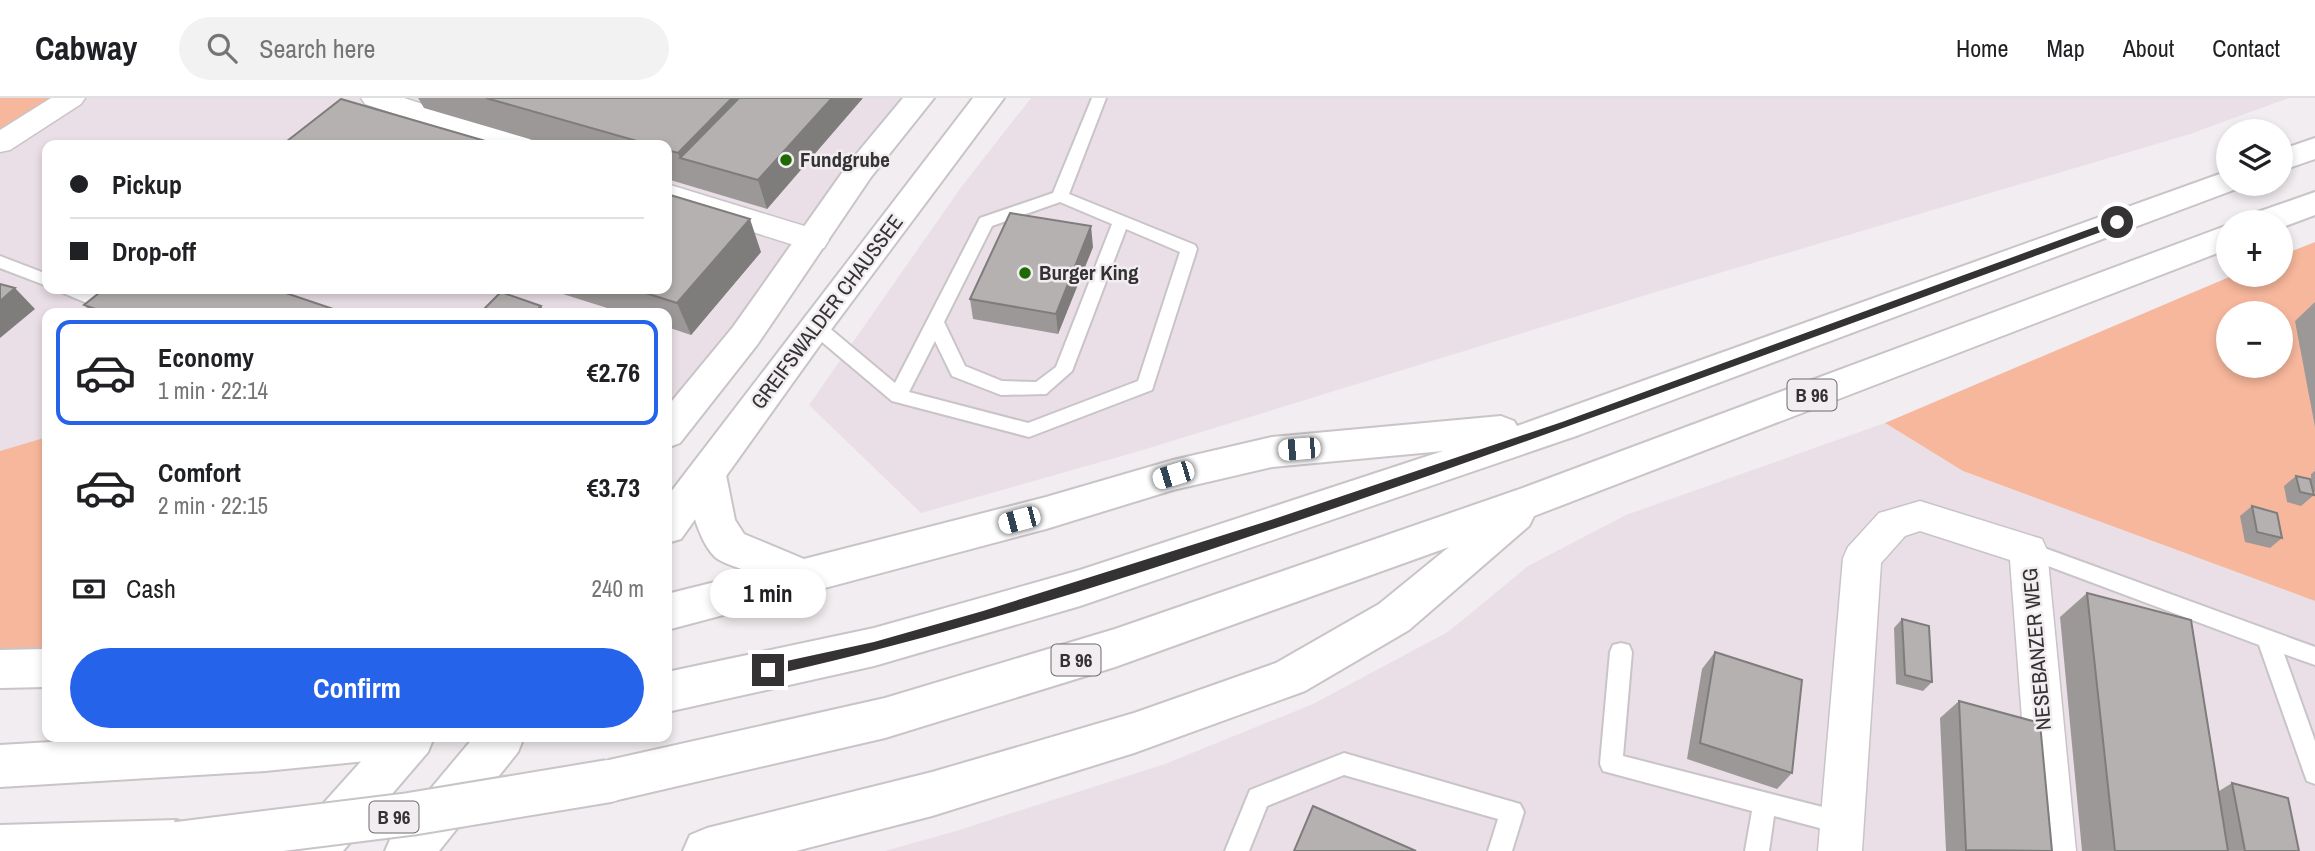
<!DOCTYPE html>
<meta charset="utf-8">
<style>
:root{--surface:#fff;--page:#f2f2f2;--text:#202124;--muted:#757577;--line:#e0e0e0;--accent:#2563eb}
body{margin:0;font-family:"Archivo Narrow",sans-serif;background:var(--page);color:var(--text);height:100vh;display:flex;flex-direction:column;font-size:26px;white-space:nowrap}
*{box-sizing:border-box;margin:0}
p{font-size:23px;color:var(--muted)}
.icon{flex:none;width:38px;height:38px;fill:none;stroke:currentColor;stroke-width:2;stroke-linecap:round;stroke-linejoin:round}
.map{position:relative;flex:1;overflow:hidden}
.panel{position:absolute;left:42px;top:210px;width:630px;height:434px;display:flex;flex-direction:column;background:var(--surface);border-radius:14px;box-shadow:0 4px 10px #0003}
.panel>*{flex:none}
.top-card{position:absolute;left:42px;top:42px;width:630px;height:154px;border-radius:14px;box-shadow:0 4px 10px #0003;display:grid;align-content:center;height:154px;padding:0 28px;background:var(--surface)}
.tools{position:absolute;left:2216px;top:21px;display:grid;gap:14px}
.tools a{display:grid;place-items:center;width:77px;height:77px;border-radius:50%;background:var(--surface);box-shadow:0 4px 10px #0003;font-size:35px}
.end{position:absolute;width:32px;height:32px;margin:-16px;border:9px solid #343233;background:#fff;box-shadow:0 0 0 4px #fff}
.from{border-radius:50%}
.bubble{position:absolute;height:49px;border-radius:24px;background:var(--surface);box-shadow:0 4px 10px #0003;font-size:23px;font-weight:800;line-height:49px;text-align:center}
.car{position:absolute;width:21px;height:42px;margin:-21px -10px;border-radius:9px;box-shadow:0 0 5px 2px #0007;background:linear-gradient(#fff 24%,#345 0 40%,#fff 0 76%,#345 0 86%,#fff 0)}
.top-card b{display:flex;align-items:center;gap:24px;height:66px;font-size:26px}
.top-card b+b{border-top:2px solid var(--line)}
.top-card i{width:18px;height:18px;background:var(--text)}
ul{padding:12px 0 0;list-style:none}
li{display:flex;align-items:center;gap:21px;height:105px;margin:0 14px 10px;padding:0 14px;border:4px solid transparent;border-radius:14px}
li div{flex:1}
li b{display:block;font-size:26px}
li em{font-style:normal;font-weight:800}
li.active{border-color:var(--accent)}
li>.icon{width:63px;height:63px;stroke-width:1.5}
.pay{display:flex;align-items:center;gap:18px;height:77px;padding:0 28px;font-size:26px}
.pay p{margin-inline-start:auto}
.cta{display:flex;gap:14px;margin-top:auto;padding:14px 28px}
.cta a{flex:1;height:80px;border-radius:42px;background:var(--accent);color:#fff;font-size:28px;font-weight:800;line-height:80px;text-align:center}
header{display:flex;align-items:center;gap:42px;box-sizing:border-box;height:98px;padding:0 35px;background:var(--surface);border-bottom:2px solid var(--line)}
header strong{font-size:33px}
nav{display:flex;gap:38px;margin-inline-start:auto;font-size:24px}
.search{width:490px;height:63px;background:var(--page);display:flex;align-items:center;gap:18px;box-sizing:border-box;padding:0 24px;border-radius:38px;color:var(--muted);font-size:26px}
.map>svg:first-child{display:block}
.built{fill:#eadfe6;fill-rule:evenodd}
.green{fill:#f7b79c;fill-rule:evenodd}
.lines{fill:none;stroke-linecap:round;stroke-linejoin:round}
.service-casing{stroke:#c8c4c7;stroke-width:4}
.minor-casing{stroke:#c8c4c7;stroke-width:3}
.secondary-casing{stroke:#c8c4c7;stroke-width:4}
.trunk-casing{stroke:#c8c4c7;stroke-width:4}
.service{fill:#fff;fill-rule:evenodd}
.minor{fill:#fff;fill-rule:evenodd}
.secondary{fill:#fff;fill-rule:evenodd}
.trunk{fill:#fff;fill-rule:evenodd}
.trunk-bridge-casing{stroke:#c8c4c7;stroke-width:46;stroke-linecap:butt}
.trunk-bridge{stroke:#fff;stroke-width:42}
.wall{fill:#9d9898}
.shaded-wall{fill:#7f7c7c}
.building{fill:#b6b1b1;stroke:#7f7c7c;stroke-width:2}
.route{fill:#343233}
.poi-dot{fill:#1f6905;stroke:#f1edf0;stroke-width:2.5}
.labels{text-anchor:middle;stroke-width:5;stroke-linejoin:round;paint-order:stroke}
.shield{fill:#f1edf0;stroke:#6d6a6c;stroke-width:2}
.shield-label{font-size:19px;font-weight:bold;fill:#343233}
.poi-label{font-size:21px;font-weight:bold;fill:#343233;stroke:#f1edf0;text-anchor:start}
.street-label{font-size:21px;fill:#343233;stroke:#f1edf0}
</style>
<header>
<strong>Cabway</strong>
<div class="search"><svg class="icon" aria-label="search" viewBox="0 0 24 24"><circle cx="10" cy="10" r="6"/><path d="M15 15l6 6"/></svg>Search here</div>
<nav><a>Home</a><a>Map</a><a>About</a><a>Contact</a></nav>
</header>
<div class="map">
<svg width="2315" height="753" viewBox="0 0 2315 753">
<rect width="100%" height="100%" fill="#f1edf0"/>
<g class="built">
<path d="M71 0H919L745 238 667 335V215H47V339L0 353V45ZM47 47H667V191H47Z"/>
<path d="M1031 0H2289L2190 36 1682 186 1136 354 921 415 809 307 962 88Z"/>
<path d="M1885 325 1963 373 2315 503V753H885L956 733 1165 666 1313 606 1448 534 1528 468 1626 417Z"/>
</g>
<g class="green">
<path d="M0 0H71L0 45Z"/>
<path d="M2315 144V503L1963 373 1885 325 2234 177H2280V158ZM2228 215H2280V268H2228Z"/>
<path d="M47 339V570L0 571V353Z"/>
</g>
<g class="lines">
<defs>
<g id="service">
<path d="M1092 0H1106L1069 96 1195 147 1197 151 1152 292 1029 339 892 303 809 233 806 228 809 223H821L895 285 980 120 1053 95ZM1060 104 1112 126 1056 269 1036 284 1002 283 965 268 944 224 992 128ZM1126 131 1180 154 1138 283 1028 325 909 294 935 243 952 278 1001 297 1046 296 1072 273Z"/>
<path d="M0 158 47 176V188L0 170Z"/>
<path d="M61 191H85L108 200 113 215H95L94 208 63 195Z"/>
<path d="M2028 444 2315 549V567L2284 556 2315 643V686L2307 683 2304 675 2259 547 2021 458 2018 452 2021 446Z"/>
<path d="M1621 545 1629 547 1632 554 1623 658 1842 714 1850 717 1854 725 1850 733 1842 736 1774 718 1769 753H1745L1752 713 1603 673 1600 666 1610 554 1613 547Z"/>
<path d="M1344 655 1520 706 1524 714 1512 753H1488L1498 721 1344 677 1267 708 1249 753H1225L1250 692Z"/>
</g>
<g id="minor">
<path d="M51 0H85L81 6 10 52 0 54V32Z"/>
<path d="M361 0H404L529 40 534 47H489L365 6Z"/>
<path d="M667 86 824 134 829 142 824 150 813 153 667 107Z"/>
<path d="M1920 403 2042 441 2047 452 2076 753H2032L2010 462 1920 433 1905 438 1881 465 1862 753H1818L1843 460 1848 449 1879 415Z"/>
</g>
<g id="secondary">
<path d="M903 0H934L871 79 757 247 680 345 667 350V309L733 229 849 65Z"/>
<path d="M973 0H1004L827 237 681 441 667 445V399Z"/>
<path d="M383 639H434L428 654 343 753H288L295 737Z"/>
<path d="M474 639H524L518 654 439 753H385L392 737Z"/>
</g>
<g id="trunk">
<path d="M2315 40V61L2280 73V52Z"/>
<path d="M2228 73V86H2242L2239 90 1579 337 1080 508 874 568 667 614V574L874 530 1080 472 1443 353 1272 369 1173 392 1046 431 667 532V496L751 475C741 470 723 466 715 459 697 442 682 388 693 366L707 362 721 366 726 377 735 422 744 436 804 461 1046 399 1173 362 1272 339 1501 318 1514 323 1517 328Z"/>
<path d="M2315 94V117L2280 130V124H2248L2252 116Z"/>
<path d="M2228 127V151L1534 418 1529 428 1409 532 1305 593 1134 655 932 718 796 753H683L690 737 707 730 932 674 1134 615 1276 565 1379 506 1449 449 1115 569 885 640 609 704 593 698 586 683 593 668 609 662 885 600 1115 531 1517 392Z"/>
<path d="M47 551V589L0 590V552Z"/>
<path d="M137 639H419L413 654 397 660 265 673 0 689V647Z"/>
<path d="M177 722 194 729 200 745 197 753H0V727Z"/>
</g>
</defs>
<use href="#service" class="service-casing"/>
<use href="#minor" class="minor-casing"/>
<use href="#secondary" class="secondary-casing"/>
<use href="#trunk" class="trunk-casing"/>
<use href="#service" class="service"/>
<use href="#minor" class="minor"/>
<use href="#secondary" class="secondary"/>
<use href="#trunk" class="trunk"/>
<defs>
<path id="trunk-bridge" d="M177 745 410 716 609 683"/>
</defs>
<use href="#trunk-bridge" class="trunk-bridge-casing"/>
<use href="#trunk-bridge" class="trunk-bridge"/>
</g>
<g class="wall">
<path d="M418 0H863L767 111 667 81V47H550L424 10Z"/>
<path d="M1093 149 1058 236 973 221 970 201Z"/>
<path d="M761 154 691 237 667 229V215H623L547 191H667Z"/>
<path d="M2315 204V329L2295 223Z"/>
<path d="M84 207 345 215H92Z"/>
<path d="M2315 373V394L2313 393 2314 397 2301 408 2287 404 2284 388 2296 378 2311 386V376Z"/>
<path d="M2252 408 2282 440 2270 450 2245 444 2240 418Z"/>
<path d="M2087 495 2219 693 2232 685 2299 753H2082L2060 519Z"/>
<path d="M1902 521 1932 584 1923 593 1896 586 1894 530Z"/>
<path d="M1715 554 1792 675 1777 691 1687 661 1702 571Z"/>
<path d="M1959 603 2052 753H1946L1940 620Z"/>
</g>
<g class="shaded-wall">
<path d="M732 0H774L680 60 678 55Z"/>
<path d="M832 0H862V1L767 111 758 82Z"/>
<path d="M750 121 761 154 691 237 677 205Z"/>
<path d="M1091 128 1093 149 1058 236 1056 216Z"/>
<path d="M15 190 35 211 0 240V203Z"/>
<path d="M541 208 545 215H534Z"/>
</g>
<g class="building">
<path d="M486 0H732L678 55 667 52V47H651Z"/>
<path d="M739 0H832L758 82 680 60Z"/>
<path d="M341 1 499 47H282Z"/>
<path d="M667 96 750 121 677 205 633 191H667Z"/>
<path d="M1010 115 1091 128 1056 216 970 201Z"/>
<path d="M0 186 15 190 0 203Z"/>
<path d="M104 191H274L345 215H107L84 207Z"/>
<path d="M501 194 541 208 534 215H480Z"/>
<path d="M2296 378 2310 381 2314 397 2300 394Z"/>
<path d="M2252 408 2277 415 2282 440 2257 434Z"/>
<path d="M2087 495 2191 522 2228 753H2115Z"/>
<path d="M1902 521 1929 528 1932 584 1905 577Z"/>
<path d="M1715 554 1802 582 1792 675 1700 645Z"/>
<path d="M1959 603 2040 625 2052 753 1966 752Z"/>
<path d="M2232 685 2288 700 2299 753H2245Z"/>
<path d="M1313 708 1416 753H1294Z"/>
</g>
<path class="route" d="M2117 121 2122 124 2120 127C1860 222 1600 319 1338 409 1150 472 962 535 768 578L762 572 768 567 874 544 983 513 1271 422 1562 324Z"/>
<g class="poi-dot">
<circle cx="786" cy="62" r="7"/>
<circle cx="1025" cy="175" r="7"/>
</g>
<g class="labels">
<g class="shield">
<rect x="1787.5" y="281.5" width="49" height="31" rx="5"/>
<rect x="1051.5" y="546.5" width="49" height="31" rx="5"/>
<rect x="369.5" y="703.5" width="49" height="31" rx="5"/>
</g>
<g class="shield-label">
<text x="1812" y="304">B 96</text>
<text x="1076" y="569">B 96</text>
<text x="394" y="726">B 96</text>
</g>
<g class="poi-label">
<text x="800" y="69">Fundgrube</text>
<text x="1039" y="182">Burger King</text>
</g>
<g class="street-label">
<text transform="translate(827 214) rotate(-53)" y="7">GREIFSWALDER CHAUSSEE</text>
<text transform="translate(2037 551) rotate(-95)" y="7">NESEBANZER WEG</text>
</g>
</g>
</svg>
<div class="tools">
<a><svg class="icon" aria-label="layers" viewBox="0 0 24 24"><path d="M12 4l9 5-9 5-9-5zM3 14l9 5 9-5"/></svg></a>
<a>+</a>
<a>−</a>
</div>
<i class="end from" style="left:2117px;top:124px"></i>
<i class="end" style="left:768px;top:572px"></i>
<div class="bubble" style="left:710px;top:471px;width:116px">1 min</div>
<i class="car" style="left:1299px;top:351px;rotate:265deg"></i>
<i class="car" style="left:1173px;top:377px;rotate:253deg"></i>
<i class="car" style="left:1019px;top:422px;rotate:255deg"></i>
<div class="top-card">
<b><i class="from"></i>Pickup</b>
<b><i></i>Drop-off</b>
</div>
<section class="panel">
<ul>
<li class="active"><svg class="icon" aria-label="car" viewBox="0 0 24 24"><path d="M5 17H2v-5l4-1 3-4h7l3 4 3 1v5h-3M9 17h6M6 11h13"/><circle cx="7" cy="17" r="2"/><circle cx="17" cy="17" r="2"/></svg><div><b>Economy</b><p>1 min · 22:14</p></div><em>€2.76</em></li>
<li><svg class="icon" aria-label="car" viewBox="0 0 24 24"><path d="M5 17H2v-5l4-1 3-4h7l3 4 3 1v5h-3M9 17h6M6 11h13"/><circle cx="7" cy="17" r="2"/><circle cx="17" cy="17" r="2"/></svg><div><b>Comfort</b><p>2 min · 22:15</p></div><em>€3.73</em></li>
</ul>
<div class="pay"><svg class="icon" aria-label="cash" viewBox="0 0 24 24"><path d="M3 7h18v10H3z"/><circle cx="12" cy="12" r="2"/></svg>Cash<p>240 m</p></div>
<div class="cta"><a>Confirm</a></div>
</section>
</div>
